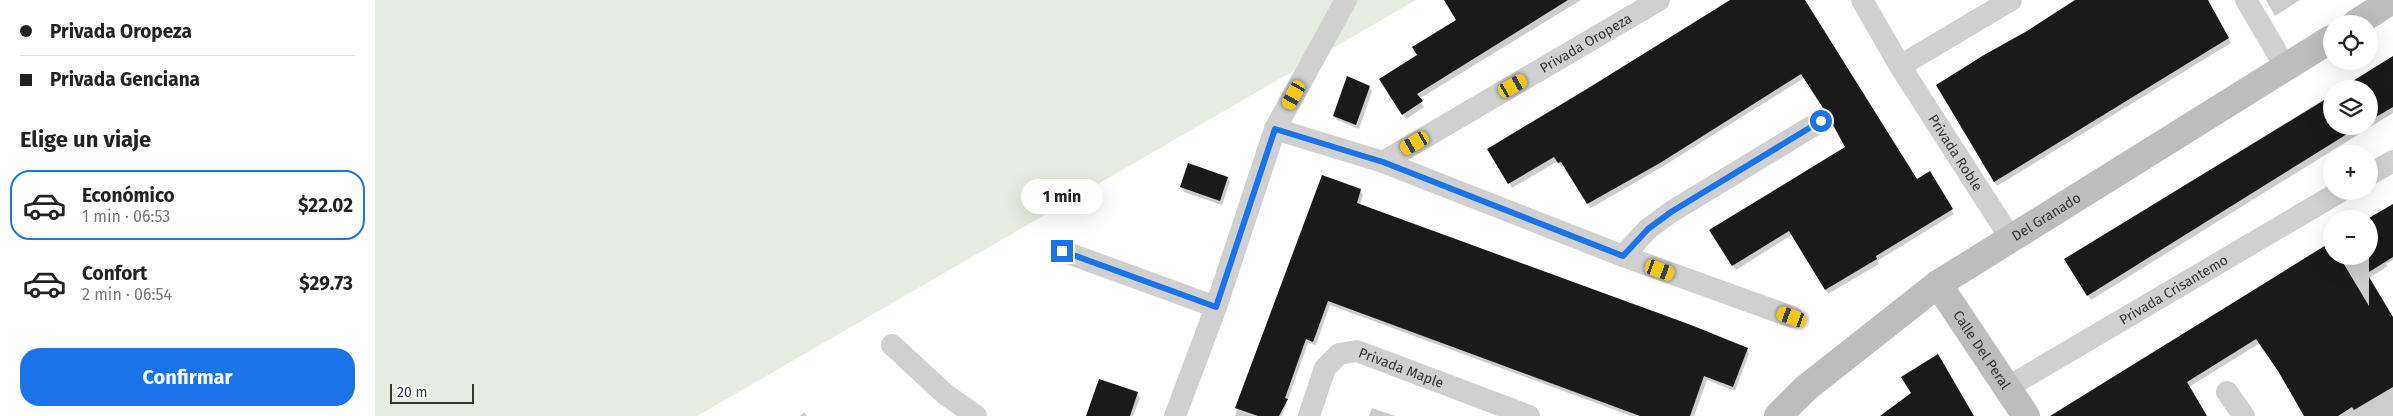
<!DOCTYPE html>
<html lang="es">
<meta charset="utf-8">
<style>
:root{--surface:#fff;--page:#f6f6f6;--text:#222;--muted:#767676;--line:#e0e0e0;--accent:#1a73e8}
body{margin:0;font-family:"Fira Sans",sans-serif;background:var(--page);color:var(--text);height:100vh;display:flex;flex-direction:column;font-size:19px;white-space:nowrap}
*{box-sizing:border-box;margin:0}
p{font-size:16px;color:var(--muted)}
.icon{flex:none;width:28px;height:28px;fill:none;stroke:currentColor;stroke-width:2;stroke-linecap:round;stroke-linejoin:round}
.map{position:relative;flex:1;overflow:hidden}
.side{display:flex;flex-direction:column;background:var(--surface);width:375px}
.side>*{flex:none}
.top-card{display:grid;align-content:center;height:110px;padding:0 20px;background:var(--surface)}
.tools{position:absolute;left:1948px;top:15px;display:grid;gap:10px}
.tools a{display:grid;place-items:center;width:55px;height:55px;border-radius:50%;background:var(--surface);box-shadow:0 5px 20px #0002;font-size:25px}
.scale{position:absolute;left:15px;bottom:12px;width:84px;box-sizing:border-box;padding-left:5px;border:2px solid #333;border-top:0;font-size:14px;line-height:18px;white-space:nowrap;color:#333;-webkit-text-stroke:4px #fff;paint-order:stroke}
.end{position:absolute;width:22px;height:22px;margin:-11px;border:6px solid #1a73e8;background:#fff;box-shadow:0 0 0 2px #fff}
.from{border-radius:50%}
.bubble{position:absolute;height:35px;border-radius:18px;background:var(--surface);box-shadow:0 5px 20px #0002;font-size:16px;font-weight:700;line-height:35px;text-align:center}
.car{position:absolute;width:15px;height:30px;margin:-15px -8px;border-radius:6px;box-shadow:0 0 4px 1px #0007;background:linear-gradient(#f5c518 24%,#345 0 40%,#f5c518 0 76%,#345 0 86%,#f5c518 0)}
.top-card b{display:flex;align-items:center;gap:18px;height:48px;font-size:19px}
.top-card b+b{border-top:1px solid var(--line)}
.top-card i{width:12px;height:12px;background:var(--text)}
ul{padding:0;list-style:none}
li{display:flex;align-items:center;gap:15px;height:70px;margin:0 10px 8px;padding:0 10px;border:2px solid transparent;border-radius:20px}
li div{flex:1}
li b{display:block;font-size:19px}
li em{font-style:normal;font-weight:700}
li.active{border-color:var(--accent)}
li>.icon{width:45px;height:45px;stroke-width:1.5}
h2{padding:0 20px;font-size:22px;line-height:60px}
.primary-button{display:flex;gap:10px;margin-top:auto;padding:10px 20px}
.primary-button a{flex:1;height:58px;border-radius:20px;background:var(--accent);color:#fff;font-size:20px;font-weight:700;line-height:58px;text-align:center}
main{display:flex;flex:1;min-height:0}
.map>svg:first-child{display:block}
.green{fill:#e6ecdf}
.shadow{fill:#0003}
.building{fill:#1a1a1a}
.lines{fill:none;stroke-linecap:round;stroke-linejoin:round}
.street{stroke:#d0d0d0;stroke-width:22}
.secondary{stroke:#bdbdbd;stroke-width:28}
.route{stroke:#1a73e8;stroke-width:6}
.labels{text-anchor:middle;stroke-width:5;stroke-linejoin:round;paint-order:stroke}
.street-label{font-size:14px;fill:#333;stroke:#fff}
</style>
<main>
<section class="side">
<div class="top-card">
<b><i class="from"></i>Privada Oropeza</b>
<b><i></i>Privada Genciana</b>
</div>
<h2>Elige un viaje</h2>
<ul>
<li class="active"><svg class="icon" aria-label="car" viewBox="0 0 24 24"><path d="M5 17H2v-5l4-1 3-4h7l3 4 3 1v5h-3M9 17h6M6 11h13"/><circle cx="7" cy="17" r="2"/><circle cx="17" cy="17" r="2"/></svg><div><b>Económico</b><p>1 min · 06:53</p></div><em>$22.02</em></li>
<li><svg class="icon" aria-label="car" viewBox="0 0 24 24"><path d="M5 17H2v-5l4-1 3-4h7l3 4 3 1v5h-3M9 17h6M6 11h13"/><circle cx="7" cy="17" r="2"/><circle cx="17" cy="17" r="2"/></svg><div><b>Confort</b><p>2 min · 06:54</p></div><em>$29.73</em></li>
</ul>
<div class="primary-button"><a>Confirmar</a></div>
</section>
<div class="map">
<svg width="2018" height="416" viewBox="0 0 2018 416">
<rect width="100%" height="100%" fill="#fff"/>
<path class="green" d="M0 0H1041L322 416H0Z"/>
<g class="shadow">
<path d="M1089 0H1206L1044 99 1049 107 1031 119 1009 85 1083 20Z"/>
<path d="M1357 0H1429L1542 181 1555 173 1579 214 1502 261 1504 264 1453 294 1418 234 1361 270 1336 230 1472 147 1458 117 1452 113 1429 78 1287 167 1216 208 1189 166 1187 167 1183 161 1137 188 1113 149Z"/>
<path d="M1702 0H1810L1833 3 1856 43 1622 186 1562 86 1653 32Z"/>
<path d="M1891 0H1925L1900 16Z"/>
<path d="M2018 58V113L1716 300 1691 259 1956 95V126H1994V89Z"/>
<path d="M994 87 997 91 984 129 962 120 959 116Z"/>
<path d="M947 177 985 190 988 195 985 205 1372 349 1374 354 1360 391 1332 380 1319 416H1256L955 305 941 345 933 343 907 416H860Z"/>
<path d="M852 178 855 182 847 205 809 192 806 187Z"/>
<path d="M2018 206V260L2011 264 2013 266 1994 278 2018 318V416H1932L1885 343 1814 387 1831 416H1703L1696 404 1956 244V256H1994V221Z"/>
<path d="M762 393 765 398 758 416H712Z"/>
<path d="M997 408 1020 416H994Z"/>
<path d="M429 412 432 416H425Z"/>
</g>
<g class="building">
<path d="M1069 0H1193L1042 94 1048 101 1027 115 1004 79 1042 55 1037 47 1081 20Z"/>
<path d="M1355 0H1430L1542 179 1555 171 1578 209 1501 256 1502 259 1450 290 1414 231 1357 266 1334 230 1470 147 1458 125 1457 114 1448 108 1426 74 1285 163 1212 204 1186 162 1183 163 1179 157 1133 184 1112 149 1212 89Z"/>
<path d="M1700 0H1833L1854 38 1619 182 1561 85 1609 55 1652 31Z"/>
<path d="M2018 56V107L1994 121V89H1965Z"/>
<path d="M972 76 995 86 981 125 958 116Z"/>
<path d="M1956 96V126H1985L1712 296 1689 259Z"/>
<path d="M813 163 853 177 845 201 805 187Z"/>
<path d="M947 175 986 189 982 203 1316 325 1373 348 1358 387 1329 376 1315 416H1265L953 301 938 342 931 339 910 398 913 399 904 416H883L860 408Z"/>
<path d="M2018 204V257L1994 272V218Z"/>
<path d="M1956 242V256H1964L1994 306V277L2018 317V387L1979 410 1977 407 1963 416H1929L1903 371 1881 339 1812 382 1832 416H1675Z"/>
<path d="M1563 354 1599 416H1505L1536 393 1526 377Z"/>
<path d="M724 379 763 392 755 416H711Z"/>
</g>
<g class="lines">
<g class="street">
<path id="s1" d="M1487 0 1525 66 1636 239"/>
<path d="M1871 0 1911 68"/>
<path d="M1525 66 1636 0"/>
<path d="M900 129 1008 162 1248 256 1417 317"/>
<path id="s2" d="M1008 162 1284 0"/>
<path d="M1994 175 2018 161"/>
<path d="M687 251 841 307"/>
<path d="M1248 256 1273 229 1296 212 1446 121"/>
<path d="M517 345 570 394 601 416"/>
<path id="s3" d="M1633 387 1966 191"/>
<path d="M1852 392 1869 416"/>
<path d="M800 416 841 307 900 129 971 0"/>
<path id="s4" d="M934 416 950 368 964 354 982 351 1154 416"/>
</g>
<g class="secondary">
<path d="M1980 24 2017 0"/>
<path id="s5" d="M1563 284 1651 416"/>
<path id="s6" d="M1403 416 1431 388 1563 284 1956 39"/>
</g>
</g>
<g class="lines">
<path class="route" d="M687 251 841 307 900 129 1008 162 1248 256 1273 229 1296 212 1446 121"/>
</g>
<g class="labels">
<g class="street-label">
<text dy="5" stroke="none"><textPath href="#s2" startOffset="235">Privada Oropeza</textPath></text>
<text dy="5" stroke="none"><textPath href="#s1" startOffset="179">Privada Roble</textPath></text>
<text dy="5" stroke="none"><textPath href="#s6" startOffset="335">Del Granado</textPath></text>
<text dy="5" stroke="none"><textPath href="#s3" startOffset="192">Privada Crisantemo</textPath></text>
<text dy="5" stroke="none"><textPath href="#s5" startOffset="79">Calle Del Peral</textPath></text>
<text dy="5" stroke="none"><textPath href="#s4" startOffset="136">Privada Maple</textPath></text>
</g>
</g>
</svg>
<div class="tools">
<a><svg class="icon" aria-label="locate" viewBox="0 0 24 24"><circle cx="12" cy="12" r="6"/><path d="M12 2v4M12 18v4M2 12h4M18 12h4"/></svg></a>
<a><svg class="icon" aria-label="layers" viewBox="0 0 24 24"><path d="M12 4l9 5-9 5-9-5zM3 14l9 5 9-5"/></svg></a>
<a>+</a>
<a>−</a>
</div>
<div class="scale">20 m</div>
<i class="end from" style="left:1446px;top:121px"></i>
<i class="end" style="left:687px;top:251px"></i>
<div class="bubble" style="left:646px;top:179px;width:82px">1 min</div>
<i class="car" style="left:1138px;top:86px;rotate:60deg"></i>
<i class="car" style="left:919px;top:95px;rotate:209deg"></i>
<i class="car" style="left:1040px;top:143px;rotate:240deg"></i>
<i class="car" style="left:1285px;top:270px;rotate:110deg"></i>
<i class="car" style="left:1417px;top:317px;rotate:290deg"></i>
</div>
</main>
